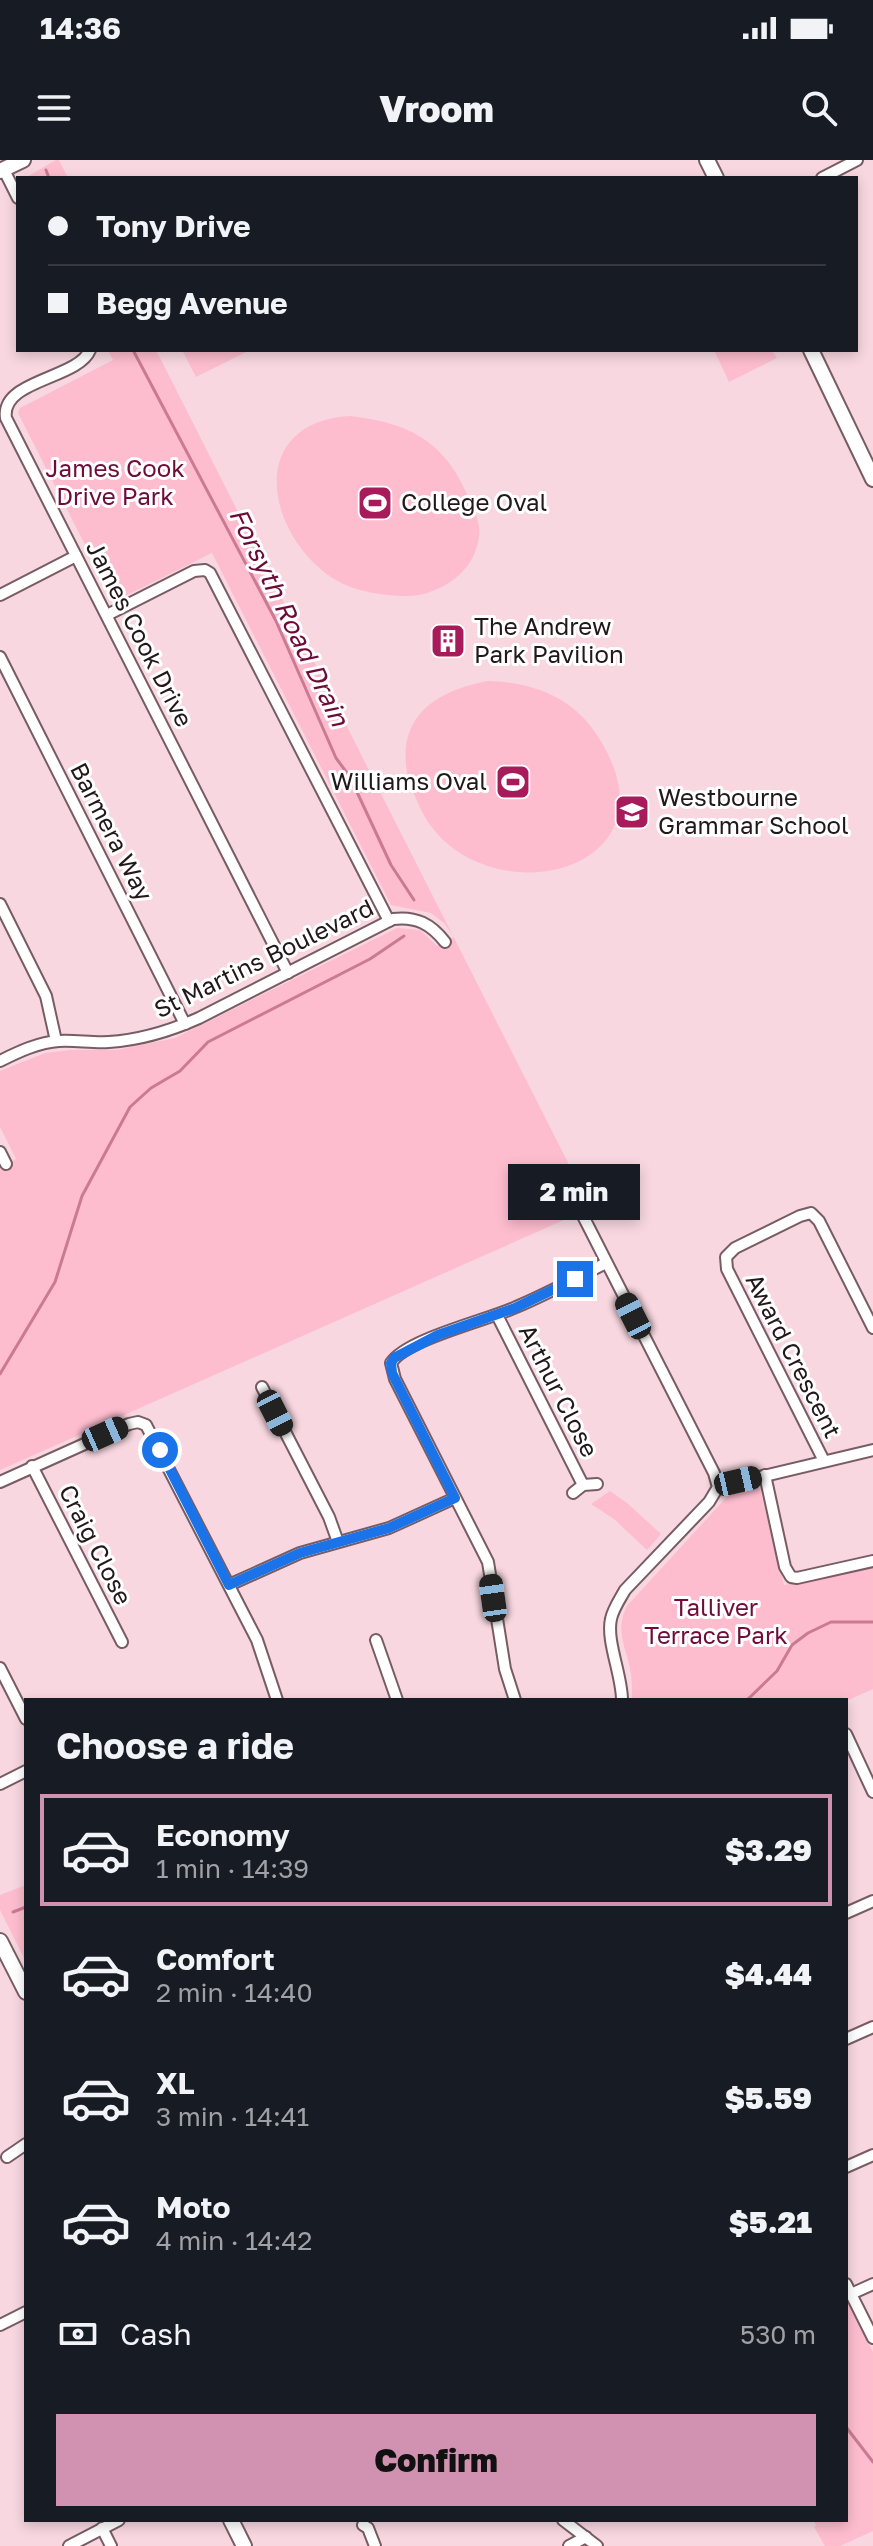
<!DOCTYPE html>
<meta charset="utf-8">
<style>
:root{--surface:#171b24;--page:#20242c;--text:#f1f3f6;--muted:#9ea1a6;--line:#363941;--accent:#d092b0}
body{margin:0;font-family:"Golos Text",sans-serif;background:var(--page);color:var(--text);height:100vh;display:flex;flex-direction:column;font-size:30px;white-space:nowrap}
*{box-sizing:border-box;margin:0}
p{font-size:26px;color:var(--muted)}
.icon{flex:none;width:44px;height:44px;fill:none;stroke:currentColor;stroke-width:2;stroke-linecap:round;stroke-linejoin:round}
.map{position:relative;flex:1;overflow:hidden}
.drawer{position:absolute;left:24px;top:1538px;width:824px;height:824px;display:flex;flex-direction:column;background:var(--surface);border-radius:0px;box-shadow:0 4px 12px #0003}
.drawer>*{flex:none}
.guide{position:absolute;left:16px;top:16px;width:842px;height:176px;border-radius:0px;box-shadow:0 4px 12px #0003;display:grid;align-content:center;height:176px;padding:0 32px;background:var(--surface)}
.end{position:absolute;width:36px;height:36px;margin:-18px;border:10px solid #1a73e8;background:#fff;box-shadow:0 0 0 4px #fff}
.from{border-radius:50%}
.bubble{position:absolute;height:56px;border-radius:0px;background:var(--surface);box-shadow:0 4px 12px #0003;font-size:26px;font-weight:800;line-height:56px;text-align:center}
.car{position:absolute;width:24px;height:48px;margin:-24px -12px;border-radius:10px;box-shadow:0 0 6px 2px #0007;background:linear-gradient(#222 24%,#8ab4d8 0 40%,#222 0 76%,#8ab4d8 0 86%,#222 0)}
.guide b{display:flex;align-items:center;gap:28px;height:76px;font-size:30px}
.guide b+b{border-top:2px solid var(--line)}
.guide i{width:20px;height:20px;background:var(--text)}
ul{padding:0;list-style:none}
li{display:flex;align-items:center;gap:24px;height:112px;margin:0 16px 12px;padding:0 16px;border:4px solid transparent;border-radius:0px}
li div{flex:1}
li b{display:block;font-size:30px}
li em{font-style:normal;font-weight:800}
li.on{border-color:var(--accent)}
li>.icon{width:72px;height:72px;stroke-width:1.5}
h2{padding:0 32px;font-size:36px;line-height:96px}
.pay{display:flex;align-items:center;gap:20px;height:88px;padding:0 32px;font-size:30px}
.pay p{margin-inline-start:auto}
.cta{display:flex;gap:16px;margin-top:auto;padding:16px 32px}
.cta a{flex:1;height:92px;border-radius:0px;background:var(--accent);color:#111;font-size:32px;font-weight:800;line-height:92px;text-align:center}
.status{display:flex;justify-content:space-between;align-items:center;height:56px;padding:0 40px;background:var(--surface);direction:ltr}
.status svg{height:22px;fill:currentColor}
header{display:flex;justify-content:space-between;align-items:center;height:104px;padding:0 32px;background:var(--surface);font-size:36px;font-weight:800}
.map>svg:first-child{display:block}
.green{fill:#fdbdcf}
.lines{fill:none;stroke-linecap:round;stroke-linejoin:round}
.stream{stroke:#cb7a93;stroke-width:3}
.street-casing{stroke:#785c64;stroke-width:14}
.secondary-casing{stroke:#785c64;stroke-width:18}
.street{stroke:#fff;stroke-width:10}
.secondary{stroke:#fff;stroke-width:14}
.route{stroke:#1a73e8;stroke-width:10}
.labels{text-anchor:middle;stroke-width:6;stroke-linejoin:round;paint-order:stroke}
.park-label{font-size:24px;fill:#6f0c39;stroke:#fff}
.poi-label{font-size:24px;fill:#22171a;stroke:#fff;text-anchor:start}
.street-label{font-size:24px;fill:#22171a;stroke:#fff}
.water-label{font-size:26px;font-style:italic;fill:#6e0a38;stroke:#fff}
</style>
<div class="status"><b>14:36</b><svg viewBox="0 0 49 12"><path d="M0 12V9h3v3zM5 12V6h3v6zM10 12V3h3v9zM15 12V0h3v12zM26 1h20v11H26zM47 4h2v5h-2z"/></svg></div>
<header><svg class="icon" aria-label="menu" viewBox="0 0 24 24"><path d="M4 6h16M4 12h16M4 18h16"/></svg>Vroom<svg class="icon" aria-label="search" viewBox="0 0 24 24"><circle cx="10" cy="10" r="6"/><path d="M15 15l6 6"/></svg></header>
<div class="map">
<svg width="873" height="2386" viewBox="0 0 873 2386">
<rect width="100%" height="100%" fill="#f8d7e0"/>
<g class="green">
<path d="M56 0H59L68 18H25Z"/>
<path d="M108 190H156L591 1048 0 1310V1008L16 999 0 967V911L45 893 70 890H117L175 878 397 768 420 770 437 786 454 777 444 763 431 753 391 745 212 393 117 440 112 438 18 253 20 248 113 200Z"/>
<path d="M182 190H250L196 217Z"/>
<path d="M714 190H772L777 198 729 222Z"/>
<path d="M350 256C411 263 446 282 470 341 475 352 481 365 479 376 476 402 459 420 435 430 419 437 406 437 388 435 368 433 347 428 331 417 264 371 247 262 350 256Z"/>
<path d="M488 521C532 522 573 537 597 575 691 719 466 764 417 641 413 631 408 622 407 612 397 555 438 530 488 521Z"/>
<path d="M755 1326 760 1329 784 1425 873 1407V1529L846 1541 632 1540C632 1532 632 1522 631 1514 627 1488 614 1472 627 1446L734 1329Z"/>
<path d="M610 1331 627 1343 661 1374 647 1390 614 1359 591 1344Z"/>
<path d="M26 1725V1802L0 1750V1735Z"/>
<path d="M846 2140 873 2192V2371L840 2386H825L814 2367 816 2366 814 2360H846Z"/>
</g>
<g class="lines">
<g class="stream">
<path d="M46 10 49 18"/>
<path d="M133 190 276 461 336 598 350 617 391 705 414 740"/>
<path d="M0 1214 55 1122 82 1036 130 947 151 928 180 911 208 882 370 799 404 776"/>
<path d="M747 1540 777 1511 792 1485 808 1473 831 1462H873"/>
<path d="M13 1752 26 1747"/>
<path d="M846 2267 873 2302"/>
</g>
<defs>
<g id="street">
<path d="M4 10 18 38"/>
<path d="M822 18 857 0"/>
<path d="M90 190C78 219 0 220 6 258L288 813"/>
<path d="M0 435 76 396"/>
<path d="M107 455 194 411 205 410 210 413 389 761"/>
<path d="M0 497 185 864"/>
<path d="M0 744 46 836 56 881"/>
<path d="M0 901C18 892 39 882 59 881 75 880 92 883 109 882 140 880 170 871 199 858L393 759C416 756 431 764 445 782"/>
<path d="M0 992 6 1004"/>
<path d="M581 1052 714 1313 718 1327 709 1342 625 1430C620 1439 613 1449 611 1459 606 1481 622 1515 622 1540"/>
<path d="M497 1155 583 1325"/>
<path d="M262 1227 329 1357 338 1382"/>
<path d="M824 1301 727 1109 726 1097 735 1088 800 1056 811 1053 819 1061 873 1168"/>
<path d="M32 1306 122 1482"/>
<path d="M765 1315 785 1407 791 1417 797 1418 873 1401"/>
<path d="M0 1322 129 1264 138 1262 146 1265 257 1480 277 1540"/>
<path d="M718 1327 873 1290"/>
<path d="M573 1333 583 1325 597 1324"/>
<path d="M229 1425 300 1393 389 1368 455 1338"/>
<path d="M376 1480 397 1540"/>
<path d="M0 1508 26 1559"/>
<path d="M515 1540 505 1509 488 1402 395 1219 391 1203C406 1179 488 1160 516 1147 547 1134 576 1118 606 1103"/>
<path d="M846 1574 873 1632"/>
<path d="M0 1624 26 1611"/>
<path d="M846 1753 873 1741"/>
<path d="M846 1879 873 1867"/>
<path d="M7 1997 26 1984"/>
<path d="M846 2007 873 1995"/>
<path d="M846 2124 873 2178"/>
<path d="M851 2134 873 2124"/>
<path d="M0 2165 26 2152"/>
<path d="M563 2360 597 2386"/>
<path d="M363 2365 368 2368 375 2386"/>
<path d="M102 2368 111 2386"/>
<path d="M69 2386 119 2360"/>
<path d="M569 2386 586 2377"/>
</g>
<g id="secondary">
<path d="M707 0 716 18"/>
<path d="M0 11 23 0"/>
<path d="M811 190 873 319"/>
<path d="M0 1781 26 1832"/>
<path d="M231 2360 244 2386"/>
</g>
</defs>
<use href="#street" class="street-casing"/>
<use href="#secondary" class="secondary-casing"/>
<use href="#street" class="street"/>
<use href="#secondary" class="secondary"/>
</g>
<g class="lines">
<path class="route" d="M160 1290 229 1425 300 1393 389 1368 455 1338 392 1213 391 1203 394 1198 438 1175 515 1148 575 1119"/>
</g>
<defs>
<symbol id="stadium-square" viewBox="-11 -11 22 22"><rect x="-9" y="-9" width="18" height="18" rx="4" fill="#a81b5b" stroke="#fff"/><path d="M0-5a6.5 5 0 1 0 0 10a6.5 5 0 1 0 0-10ZM-3.5-1.8h7v3.6h-7Z" fill="#fff"/></symbol>
<symbol id="building-square" viewBox="-11 -11 22 22"><rect x="-9" y="-9" width="18" height="18" rx="4" fill="#a81b5b" stroke="#fff"/><path d="M-4-6H4V6H1V3H-1V6H-4ZM-2.5-4.3h1.7v1.8h-1.7ZM.8-4.3h1.7v1.8H.8ZM-2.5-1h1.7V.8h-1.7ZM.8-1h1.7V.8H.8Z" fill="#fff"/></symbol>
<symbol id="school-square" viewBox="-11 -11 22 22"><rect x="-9" y="-9" width="18" height="18" rx="4" fill="#a81b5b" stroke="#fff"/><path d="M0-5L7-2L0 1L-7-2ZM-4 1L0 2.5L4 1V4Q0 6-4 4Z" fill="#fff"/></symbol>
</defs>
<g fill-rule="evenodd">
<use href="#stadium-square" x="355" y="323" width="40" height="40"/>
<use href="#building-square" x="428" y="461" width="40" height="40"/>
<use href="#stadium-square" x="493" y="602" width="40" height="40"/>
<use href="#school-square" x="612" y="632" width="40" height="40"/>
</g>
<g class="labels">
<g class="park-label">
<text x="115" y="317">James Cook<tspan x="115" dy="28">Drive Park</tspan></text>
<text x="716" y="1456">Talliver<tspan x="716" dy="28">Terrace Park</tspan></text>
</g>
<g class="poi-label">
<text x="401" y="351">College Oval</text>
<text x="474" y="475">The Andrew<tspan x="474" dy="28">Park Pavilion</tspan></text>
<text x="487" y="630" text-anchor="end">Williams Oval</text>
<text x="658" y="646">Westbourne<tspan x="658" dy="28">Grammar School</tspan></text>
</g>
<g class="street-label">
<text transform="translate(139 474) rotate(63)" y="8">James Cook Drive</text>
<text transform="translate(111 672) rotate(63)" y="8">Barmera Way</text>
<text transform="translate(264 799) rotate(-26)" y="8">St Martins Boulevard</text>
<text transform="translate(793 1196) rotate(63)" y="8">Award Crescent</text>
<text transform="translate(558 1231) rotate(63)" y="8">Arthur Close</text>
<text transform="translate(95 1385) rotate(63)" y="8">Craig Close</text>
</g>
<g class="water-label">
<text transform="translate(289 457) rotate(64)" y="9">Forsyth Road Drain</text>
</g>
</g>
</svg>
<i class="end from" style="left:160px;top:1290px"></i>
<i class="end" style="left:575px;top:1119px"></i>
<div class="bubble" style="left:508px;top:1004px;width:132px">2 min</div>
<i class="car" style="left:633px;top:1156px;rotate:333deg"></i>
<i class="car" style="left:275px;top:1253px;rotate:153deg"></i>
<i class="car" style="left:105px;top:1274px;rotate:66deg"></i>
<i class="car" style="left:738px;top:1321px;rotate:77deg"></i>
<i class="car" style="left:493px;top:1438px;rotate:352deg"></i>
<div class="guide">
<b><i class="from"></i>Tony Drive</b>
<b><i></i>Begg Avenue</b>
</div>
<section class="drawer">
<h2>Choose a ride</h2>
<ul>
<li class="on"><svg class="icon" aria-label="car" viewBox="0 0 24 24"><path d="M5 17H2v-5l4-1 3-4h7l3 4 3 1v5h-3M9 17h6M6 11h13"/><circle cx="7" cy="17" r="2"/><circle cx="17" cy="17" r="2"/></svg><div><b>Economy</b><p>1 min · 14:39</p></div><em>$3.29</em></li>
<li><svg class="icon" aria-label="car" viewBox="0 0 24 24"><path d="M5 17H2v-5l4-1 3-4h7l3 4 3 1v5h-3M9 17h6M6 11h13"/><circle cx="7" cy="17" r="2"/><circle cx="17" cy="17" r="2"/></svg><div><b>Comfort</b><p>2 min · 14:40</p></div><em>$4.44</em></li>
<li><svg class="icon" aria-label="car" viewBox="0 0 24 24"><path d="M5 17H2v-5l4-1 3-4h7l3 4 3 1v5h-3M9 17h6M6 11h13"/><circle cx="7" cy="17" r="2"/><circle cx="17" cy="17" r="2"/></svg><div><b>XL</b><p>3 min · 14:41</p></div><em>$5.59</em></li>
<li><svg class="icon" aria-label="car" viewBox="0 0 24 24"><path d="M5 17H2v-5l4-1 3-4h7l3 4 3 1v5h-3M9 17h6M6 11h13"/><circle cx="7" cy="17" r="2"/><circle cx="17" cy="17" r="2"/></svg><div><b>Moto</b><p>4 min · 14:42</p></div><em>$5.21</em></li>
</ul>
<div class="pay"><svg class="icon" aria-label="cash" viewBox="0 0 24 24"><path d="M3 7h18v10H3z"/><circle cx="12" cy="12" r="2"/></svg>Cash<p>530 m</p></div>
<div class="cta"><a>Confirm</a></div>
</section>
</div>
